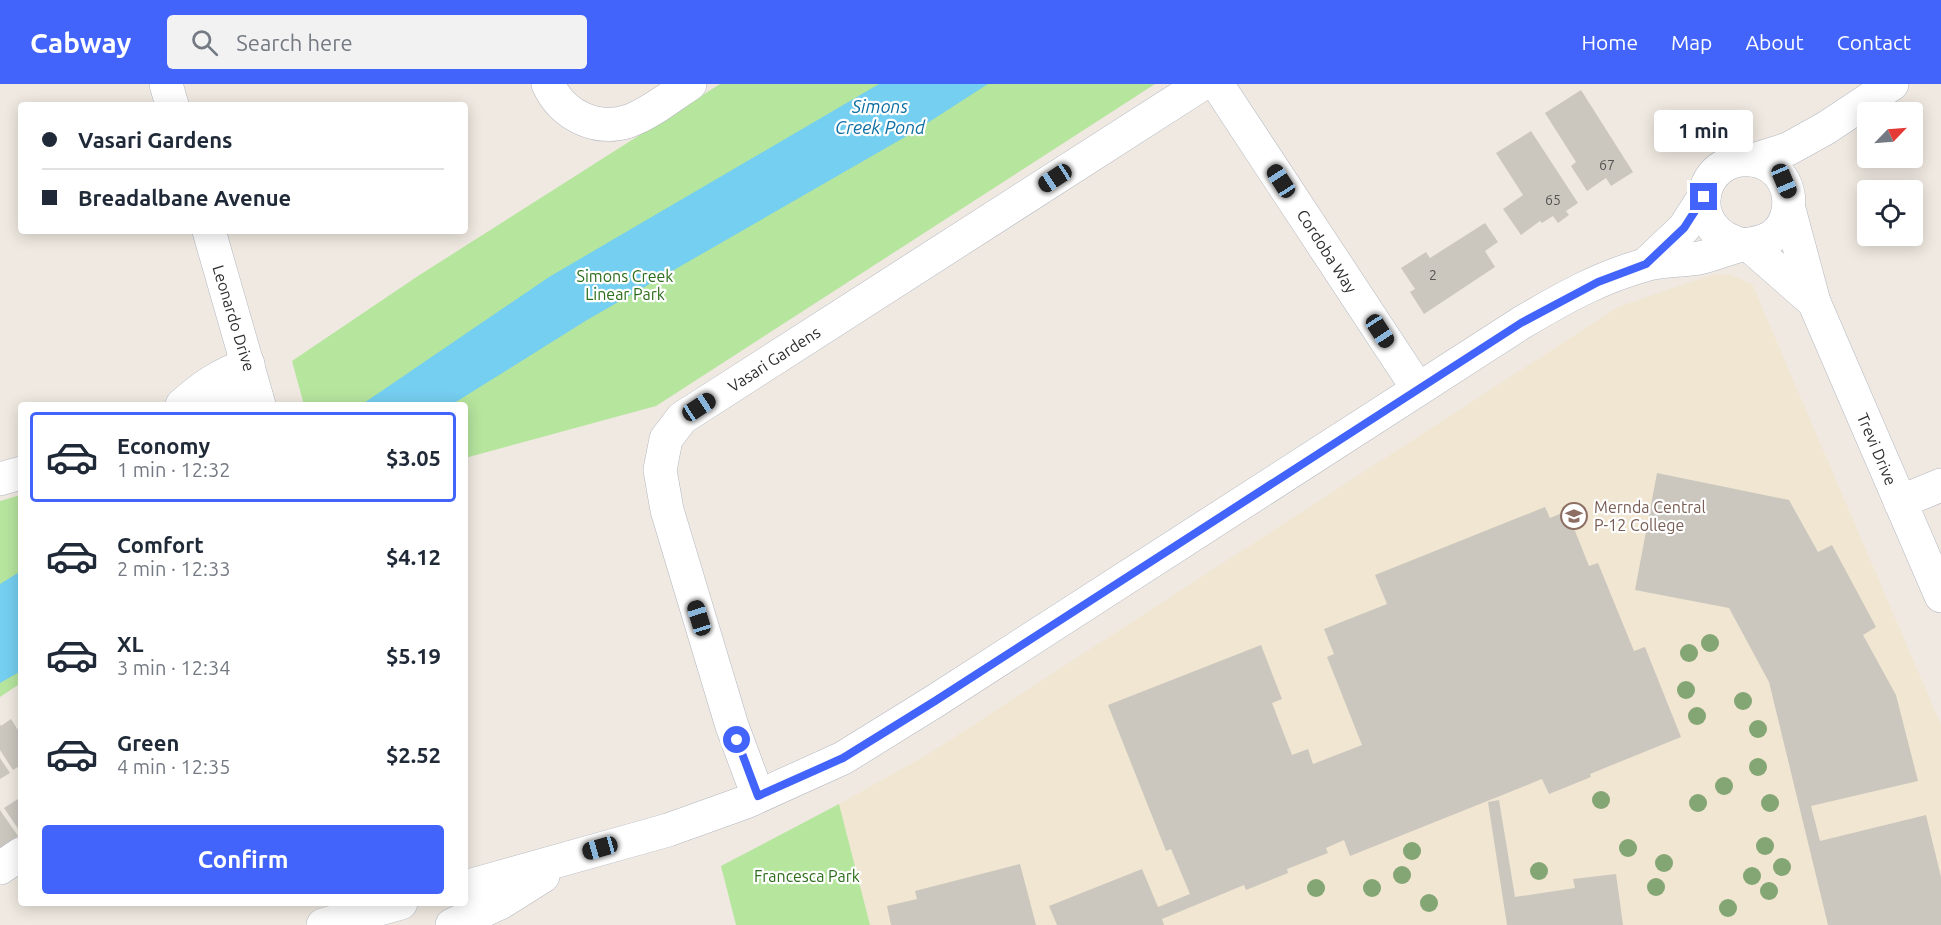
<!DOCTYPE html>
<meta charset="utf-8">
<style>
:root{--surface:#fff;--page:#f2f2f3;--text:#1f2937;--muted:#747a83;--line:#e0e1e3;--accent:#4264fb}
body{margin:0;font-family:Ubuntu,sans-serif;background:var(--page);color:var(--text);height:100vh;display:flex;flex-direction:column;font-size:22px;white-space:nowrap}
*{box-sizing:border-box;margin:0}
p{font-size:20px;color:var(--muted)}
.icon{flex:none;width:33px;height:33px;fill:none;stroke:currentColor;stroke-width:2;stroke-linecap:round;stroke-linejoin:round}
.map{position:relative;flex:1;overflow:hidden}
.details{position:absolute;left:18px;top:318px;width:450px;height:504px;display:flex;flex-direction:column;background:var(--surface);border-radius:6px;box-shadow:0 3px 15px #0003}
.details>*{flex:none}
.hud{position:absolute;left:18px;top:18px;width:450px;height:132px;border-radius:6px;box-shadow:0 3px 15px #0003;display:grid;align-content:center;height:132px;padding:0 24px;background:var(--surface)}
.needle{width:39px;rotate:65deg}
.fabs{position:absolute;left:1857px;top:18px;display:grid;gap:12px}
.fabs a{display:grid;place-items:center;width:66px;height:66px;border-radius:6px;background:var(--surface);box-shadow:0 3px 15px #0003;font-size:30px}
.end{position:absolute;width:27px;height:27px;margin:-14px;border:8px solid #4264fb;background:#fff;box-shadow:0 0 0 3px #fff}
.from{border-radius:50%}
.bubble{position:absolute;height:42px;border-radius:6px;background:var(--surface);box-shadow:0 3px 15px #0003;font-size:20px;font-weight:600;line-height:42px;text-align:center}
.car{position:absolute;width:18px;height:36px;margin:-18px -9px;border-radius:8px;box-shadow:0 0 4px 2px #0007;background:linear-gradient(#222 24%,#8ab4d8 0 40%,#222 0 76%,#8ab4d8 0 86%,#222 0)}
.hud b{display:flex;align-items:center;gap:21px;height:57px;font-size:22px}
.hud b+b{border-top:2px solid var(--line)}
.hud i{width:15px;height:15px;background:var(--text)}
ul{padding:10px 0 0;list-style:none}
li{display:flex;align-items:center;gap:18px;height:90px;margin:0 12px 9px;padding:0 12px;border:3px solid transparent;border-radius:6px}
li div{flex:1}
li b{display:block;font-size:22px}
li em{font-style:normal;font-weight:600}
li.current{border-color:var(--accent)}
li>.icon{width:54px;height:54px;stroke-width:1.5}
.cta{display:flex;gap:12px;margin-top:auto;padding:12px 24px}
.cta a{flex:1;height:69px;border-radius:6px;background:var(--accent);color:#fff;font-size:24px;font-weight:600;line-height:69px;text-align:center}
header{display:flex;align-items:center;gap:36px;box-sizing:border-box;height:84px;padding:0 30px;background:var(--accent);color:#fff}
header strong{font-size:28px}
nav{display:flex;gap:33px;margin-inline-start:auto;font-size:21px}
.search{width:420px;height:54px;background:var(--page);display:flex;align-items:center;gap:15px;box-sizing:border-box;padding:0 21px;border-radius:6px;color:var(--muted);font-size:22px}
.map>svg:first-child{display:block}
.education{fill:#f0e6d1}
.green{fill:#b6e59e}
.water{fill:#75cff0}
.building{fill:#cbc7bf}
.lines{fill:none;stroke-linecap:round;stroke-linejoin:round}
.minor-casing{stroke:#b4b7c1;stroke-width:34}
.minor{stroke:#fff;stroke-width:33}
.tree{fill:#84a574}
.route{stroke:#4264fb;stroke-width:8}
.labels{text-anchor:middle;stroke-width:4.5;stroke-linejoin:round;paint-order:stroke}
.number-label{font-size:14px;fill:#555452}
.street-label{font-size:16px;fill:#2e2e2e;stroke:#fff}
.park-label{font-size:16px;fill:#2c6e1b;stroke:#fff}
.education-label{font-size:16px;fill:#785e54;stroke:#fff;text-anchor:start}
.water-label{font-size:18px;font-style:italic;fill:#0d6fa3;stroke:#fff}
</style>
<header>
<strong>Cabway</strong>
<div class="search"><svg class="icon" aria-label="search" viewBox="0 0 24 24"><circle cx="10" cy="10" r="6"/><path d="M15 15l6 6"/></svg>Search here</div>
<nav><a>Home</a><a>Map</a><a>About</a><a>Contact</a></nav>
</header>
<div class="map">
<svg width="1941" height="841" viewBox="0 0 1941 841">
<rect width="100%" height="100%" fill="#efe9e1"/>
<path class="education" d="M1715 190 1731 191 1752 200 1941 641V841H870L839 720 927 671 1618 223Z"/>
<g class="green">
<path d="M720 0H1155L656 322 465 374V321H304L292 277 418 192Z"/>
<path d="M21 411V599L0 613V417Z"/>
<path d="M839 720 870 841H736L721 782Z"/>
</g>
<g class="water">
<path d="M879 0H988L912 49 587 236 451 321H361L549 193Z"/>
<path d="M21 487V587L0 599V500Z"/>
</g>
<g class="building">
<path d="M1581 6 1633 88 1611 102 1606 94 1587 107 1571 82 1576 78 1545 29Z"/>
<path d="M1531 47 1578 119 1566 127 1569 131 1558 139 1553 132 1542 139 1540 137 1521 151 1503 125 1523 111 1496 69Z"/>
<path d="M1485 139 1498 158 1485 167 1495 183 1424 230 1410 208 1415 205 1401 184 1426 168 1430 174Z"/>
<path d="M1657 389 1789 416 1818 468 1832 461 1876 543 1863 551 1896 611 1918 697 1811 722 1820 757 1926 731 1941 793V841H1828L1769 598 1729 524 1635 506Z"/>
<path d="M1545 423 1550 434 1567 427 1589 482 1598 479 1634 567 1645 563 1681 653 1590 690 1591 693 1549 710 1542 695 1350 772 1344 756 1326 764 1328 769 1287 785 1288 789 1246 806 1244 801 1162 835 1164 841H1057L1049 822 1142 785 1158 823 1190 810 1171 765 1166 767 1108 621 1261 561 1282 615 1272 619 1292 671 1308 665 1313 680 1362 661 1327 573 1334 570 1324 545 1387 520 1375 491Z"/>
<path d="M11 635 21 651V681L13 686 0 666V640L1 642Z"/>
<path d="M0 674 10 689 0 695Z"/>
<path d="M21 713V749L4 724Z"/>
<path d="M1499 716 1515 813 1575 804 1573 795 1616 790 1623 841H1507L1488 718Z"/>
<path d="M0 726 18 752 0 764Z"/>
<path d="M1020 780 1036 841H891L887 822 917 815 915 807Z"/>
</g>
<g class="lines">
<defs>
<g id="minor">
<path d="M166 0 172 21"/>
<path d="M548 0C562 31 596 48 629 37 651 29 671 12 690 0"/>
<path d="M1217 0 1418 305"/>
<path d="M1753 76 1788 65 1826 44 1892 0"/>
<path d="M1789 125 1814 218 1941 512"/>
<path d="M209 147 259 321"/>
<path d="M1749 161 1814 218"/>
<path d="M1646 180 1684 144 1704 113"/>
<path d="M182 321C206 300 219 292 248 280"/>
<path d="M215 321 256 311"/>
<path d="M0 395 21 389"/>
<path d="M1900 418 1941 401"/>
<path d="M758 712 732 642 667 426 660 386 666 355 682 334 1202 0"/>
<path d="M0 784 21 770"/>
<path d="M465 803 668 746 746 718 843 674 935 617 1521 239C1560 216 1600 193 1645 181 1662 176 1681 177 1699 174 1714 171 1728 164 1743 161 1754 159 1763 159 1773 152 1789 140 1793 116 1784 98 1778 86 1765 77 1752 76 1699 70 1681 147 1744 161"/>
<path d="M323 841 401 819"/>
<path d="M452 841 500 819 543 792"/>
</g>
</defs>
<use href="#minor" class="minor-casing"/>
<use href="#minor" class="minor"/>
</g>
<g class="tree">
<circle cx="1710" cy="559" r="9"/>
<circle cx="1689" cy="569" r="9"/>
<circle cx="1686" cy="606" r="9"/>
<circle cx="1743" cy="617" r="9"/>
<circle cx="1697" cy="632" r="9"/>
<circle cx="1758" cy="645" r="9"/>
<circle cx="1758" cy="683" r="9"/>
<circle cx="1724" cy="702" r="9"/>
<circle cx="1601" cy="716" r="9"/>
<circle cx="1698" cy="719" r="9"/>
<circle cx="1770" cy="719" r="9"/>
<circle cx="1765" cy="762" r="9"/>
<circle cx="1628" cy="764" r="9"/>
<circle cx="1412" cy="767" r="9"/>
<circle cx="1664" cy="779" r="9"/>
<circle cx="1782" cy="783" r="9"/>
<circle cx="1539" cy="787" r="9"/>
<circle cx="1402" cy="791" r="9"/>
<circle cx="1752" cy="792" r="9"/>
<circle cx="1656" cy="803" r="9"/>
<circle cx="1316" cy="804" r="9"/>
<circle cx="1372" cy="804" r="9"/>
<circle cx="1769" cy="807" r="9"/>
<circle cx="1429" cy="819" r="9"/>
<circle cx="1728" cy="824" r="9"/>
</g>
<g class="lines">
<path class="route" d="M737 656 758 712 843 674 935 617 1521 239 1598 198 1646 180 1684 144 1704 113"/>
</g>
<defs>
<symbol id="school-ring" viewBox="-11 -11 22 22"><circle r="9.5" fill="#fff" stroke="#8d6e63" stroke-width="1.5"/><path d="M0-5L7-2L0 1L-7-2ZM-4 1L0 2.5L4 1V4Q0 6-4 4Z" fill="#8d6e63"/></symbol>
</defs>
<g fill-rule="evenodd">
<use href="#school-ring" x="1559" y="417" width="30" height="30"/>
</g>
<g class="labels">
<g class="number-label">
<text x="1607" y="86">67</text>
<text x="1553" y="121">65</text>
<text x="1433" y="196">2</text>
</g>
<g class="street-label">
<text transform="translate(1327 167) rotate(57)" y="6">Cordoba Way</text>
<text transform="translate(234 234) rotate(73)" y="6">Leonardo Drive</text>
<text transform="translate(774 275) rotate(-33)" y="6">Vasari Gardens</text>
<text transform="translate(1877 365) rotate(67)" y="6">Trevi Drive</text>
</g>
<g class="park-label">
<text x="625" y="198">Simons Creek<tspan x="625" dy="18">Linear Park</tspan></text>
<text x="807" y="798">Francesca Park</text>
</g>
<g class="education-label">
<text x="1594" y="429">Mernda Central<tspan x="1594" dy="18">P-12 College</tspan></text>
</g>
<g class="water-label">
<text x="880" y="29">Simons<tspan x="880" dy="21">Creek Pond</tspan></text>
</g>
</g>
</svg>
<div class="fabs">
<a><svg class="needle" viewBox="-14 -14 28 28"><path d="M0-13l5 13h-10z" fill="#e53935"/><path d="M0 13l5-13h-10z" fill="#747a83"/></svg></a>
<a><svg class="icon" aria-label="locate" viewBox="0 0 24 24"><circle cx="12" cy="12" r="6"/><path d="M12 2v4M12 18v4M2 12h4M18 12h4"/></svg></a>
</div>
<i class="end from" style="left:737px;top:656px"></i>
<i class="end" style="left:1704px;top:113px"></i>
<div class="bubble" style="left:1654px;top:26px;width:99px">1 min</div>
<i class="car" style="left:1055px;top:94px;rotate:237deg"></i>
<i class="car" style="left:1281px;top:97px;rotate:327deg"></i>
<i class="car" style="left:1784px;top:97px;rotate:157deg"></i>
<i class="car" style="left:1380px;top:247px;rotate:147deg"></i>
<i class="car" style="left:699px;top:323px;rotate:57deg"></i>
<i class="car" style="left:699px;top:534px;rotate:343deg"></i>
<i class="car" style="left:600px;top:764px;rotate:254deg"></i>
<div class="hud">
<b><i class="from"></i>Vasari Gardens</b>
<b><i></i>Breadalbane Avenue</b>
</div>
<section class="details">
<ul>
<li class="current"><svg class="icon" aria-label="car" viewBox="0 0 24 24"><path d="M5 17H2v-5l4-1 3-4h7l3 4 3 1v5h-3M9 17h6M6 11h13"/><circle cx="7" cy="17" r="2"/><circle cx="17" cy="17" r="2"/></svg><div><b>Economy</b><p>1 min · 12:32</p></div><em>$3.05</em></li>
<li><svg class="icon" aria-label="car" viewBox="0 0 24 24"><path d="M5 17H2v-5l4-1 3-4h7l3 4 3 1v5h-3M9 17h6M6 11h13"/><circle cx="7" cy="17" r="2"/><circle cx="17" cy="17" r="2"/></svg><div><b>Comfort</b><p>2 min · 12:33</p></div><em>$4.12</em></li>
<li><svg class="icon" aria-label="car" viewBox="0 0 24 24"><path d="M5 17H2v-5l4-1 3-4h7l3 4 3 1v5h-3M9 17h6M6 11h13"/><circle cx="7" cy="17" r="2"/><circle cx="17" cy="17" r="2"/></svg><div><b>XL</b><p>3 min · 12:34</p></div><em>$5.19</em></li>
<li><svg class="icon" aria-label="car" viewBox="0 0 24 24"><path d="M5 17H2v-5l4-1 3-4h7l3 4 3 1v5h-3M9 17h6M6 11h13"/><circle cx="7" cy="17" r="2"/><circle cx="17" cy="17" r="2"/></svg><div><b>Green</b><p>4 min · 12:35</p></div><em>$2.52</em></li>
</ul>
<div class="cta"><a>Confirm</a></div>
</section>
</div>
